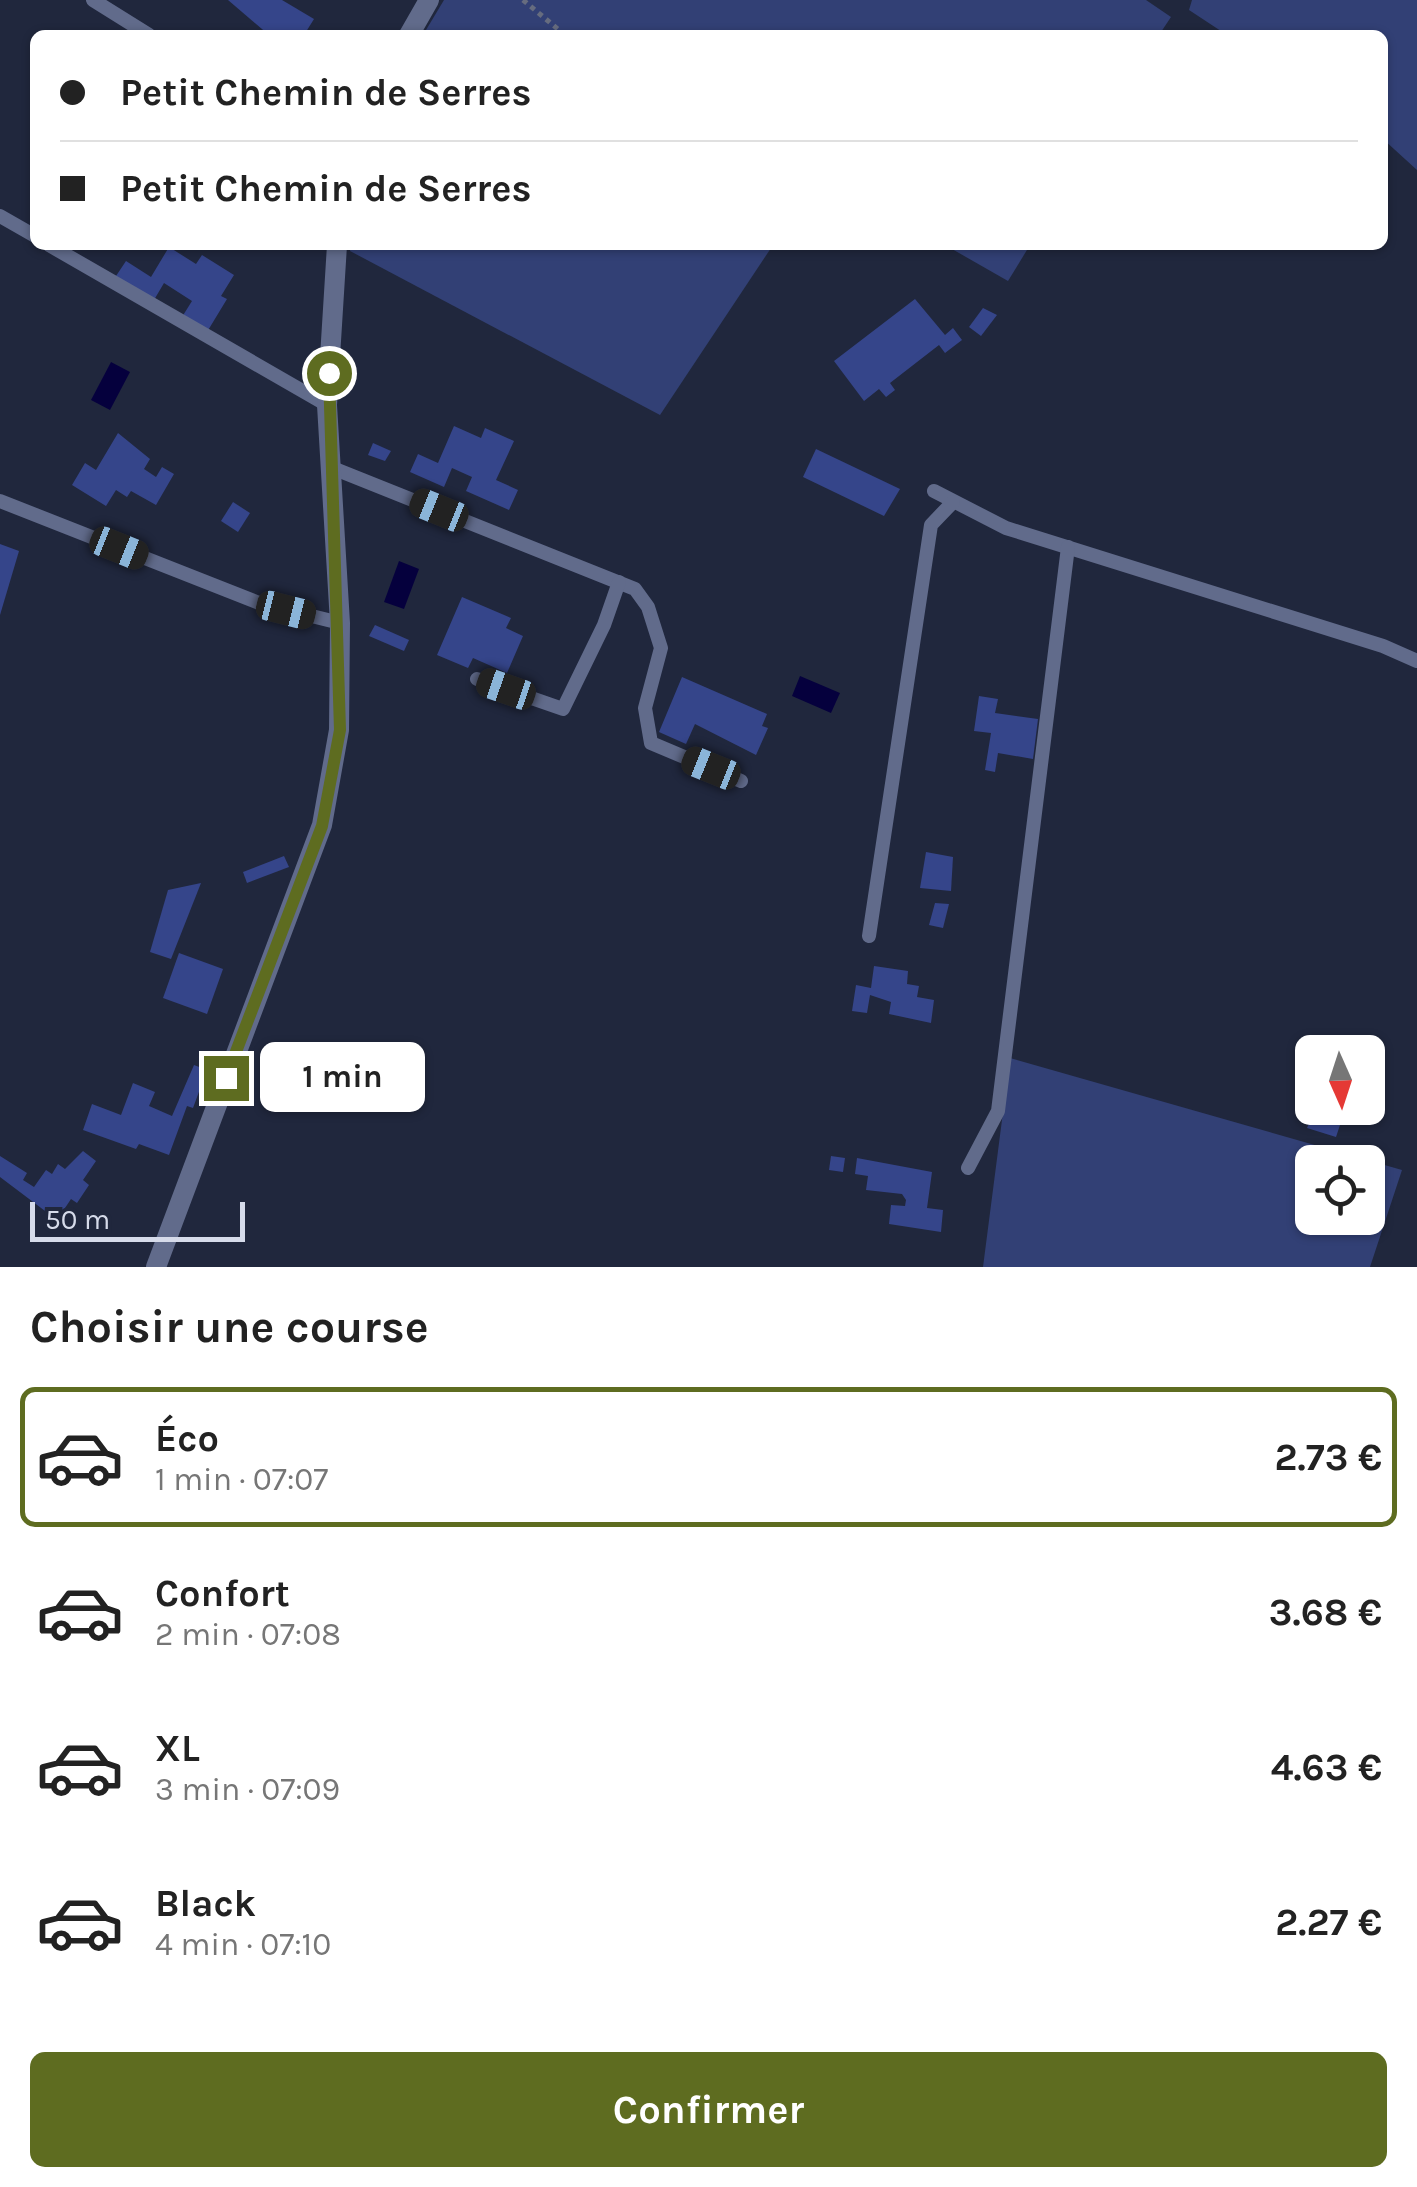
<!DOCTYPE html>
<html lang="fr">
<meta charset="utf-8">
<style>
:root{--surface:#fff;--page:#f6f6f6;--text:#222;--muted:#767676;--line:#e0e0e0;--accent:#5e6c20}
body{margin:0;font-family:Karla,sans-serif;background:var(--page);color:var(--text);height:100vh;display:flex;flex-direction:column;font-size:38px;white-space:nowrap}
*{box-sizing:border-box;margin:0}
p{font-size:32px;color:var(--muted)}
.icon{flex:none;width:55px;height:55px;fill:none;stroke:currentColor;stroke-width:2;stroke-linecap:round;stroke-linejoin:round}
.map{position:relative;height:1267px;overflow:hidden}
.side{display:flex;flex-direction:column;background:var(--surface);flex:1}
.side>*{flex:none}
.hud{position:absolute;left:30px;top:30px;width:1358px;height:220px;border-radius:15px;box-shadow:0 2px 8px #0004;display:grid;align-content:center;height:220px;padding:0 30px;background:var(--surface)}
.needle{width:65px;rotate:177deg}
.tools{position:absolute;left:1295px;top:1035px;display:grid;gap:20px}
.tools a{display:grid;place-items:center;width:90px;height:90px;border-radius:15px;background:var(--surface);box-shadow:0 2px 8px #0004;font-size:50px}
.scale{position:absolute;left:30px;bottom:25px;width:215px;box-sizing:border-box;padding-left:10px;border:5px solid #d6dbea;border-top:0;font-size:28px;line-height:35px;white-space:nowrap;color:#d6dbea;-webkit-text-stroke:8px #20273d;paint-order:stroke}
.end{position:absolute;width:45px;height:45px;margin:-22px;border:12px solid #5e6c20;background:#fff;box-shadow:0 0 0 5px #fff}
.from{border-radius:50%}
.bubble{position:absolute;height:70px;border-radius:15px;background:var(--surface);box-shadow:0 2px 8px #0004;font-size:32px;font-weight:700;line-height:70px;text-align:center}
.car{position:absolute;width:30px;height:60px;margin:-30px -15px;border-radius:12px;box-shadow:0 0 8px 2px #0007;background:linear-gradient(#222 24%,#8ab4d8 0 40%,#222 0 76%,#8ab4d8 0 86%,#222 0)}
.hud b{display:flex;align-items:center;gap:35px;height:95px;font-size:38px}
.hud b+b{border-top:2px solid var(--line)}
.hud i{width:25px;height:25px;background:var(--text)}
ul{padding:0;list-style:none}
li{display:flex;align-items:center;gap:30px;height:140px;margin:0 20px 15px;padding:0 10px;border:5px solid transparent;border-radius:15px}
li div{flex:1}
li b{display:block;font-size:38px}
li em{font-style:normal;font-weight:700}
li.on{border-color:var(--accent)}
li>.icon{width:90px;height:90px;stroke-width:1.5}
h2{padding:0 30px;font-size:45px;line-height:120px}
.button{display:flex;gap:20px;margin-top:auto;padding:20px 30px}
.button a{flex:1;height:115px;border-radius:15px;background:var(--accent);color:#fff;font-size:40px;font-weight:700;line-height:115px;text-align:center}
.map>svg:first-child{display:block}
.green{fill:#324075;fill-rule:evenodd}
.water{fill:#05003d}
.building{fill:#35458a}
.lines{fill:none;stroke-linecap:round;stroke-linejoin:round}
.path{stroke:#666c7f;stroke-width:5;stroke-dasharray:5 5;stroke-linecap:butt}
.service{stroke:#616b8b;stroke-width:14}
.minor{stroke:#616b8b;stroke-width:20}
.route{stroke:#5e6c20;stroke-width:12}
</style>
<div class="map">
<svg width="1417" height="1267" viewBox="0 0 1417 1267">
<rect width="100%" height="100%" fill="#20273d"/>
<g class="green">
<path d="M444 0H1146L1171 17 1159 35H423Z"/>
<path d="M1192 0H1417V170L1383 139 1382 35H1227L1189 10Z"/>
<path d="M351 245H773L660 415 350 251Z"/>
<path d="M945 245H1030L1008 281Z"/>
<path d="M1010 1058 1402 1170 1370 1267H983ZM1312 1162H1368V1218H1312Z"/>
</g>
<g class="water">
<path d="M111 362 130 372 110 410 91 400Z"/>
<path d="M399 561 419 569 404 609 384 602Z"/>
<path d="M800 676 840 693 831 713 792 696Z"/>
</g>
<g class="building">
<path d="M228 0H282L314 19 304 35H269Z"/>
<path d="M169 247 196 264 202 255 234 275 221 296 227 299 207 332 182 317 192 301 164 283 154 300 116 276 126 261 151 277Z"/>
<path d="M915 299 945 335 953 328 962 340 945 353 939 345 890 383 895 390 886 397 879 389 864 401 834 361Z"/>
<path d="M983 308 997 315 981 336 969 327Z"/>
<path d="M454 426 481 438 485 428 514 441 496 480 518 490 509 510 466 491 472 477 452 468 444 487 410 472 418 454 438 463Z"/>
<path d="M118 433 150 459 144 469 156 477 162 467 174 474 156 505 131 491 127 497 116 490 106 506 72 485 85 463 96 470Z"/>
<path d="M373 443 391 451 385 461 368 455Z"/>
<path d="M816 449 900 489 884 516 803 477Z"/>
<path d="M233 502 250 513 238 532 221 521Z"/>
<path d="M0 544 19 551 0 615Z"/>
<path d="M462 597 511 618 506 628 523 636 507 673 473 658 468 668 437 655Z"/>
<path d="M375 625 409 640 404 651 369 636Z"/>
<path d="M682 677 767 714 762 726 768 728 756 755 695 724 686 744 659 732Z"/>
<path d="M979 696 998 699 995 713 1038 719 1033 759 998 753 995 772 985 770 991 733 974 731Z"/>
<path d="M926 852 953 857 951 891 920 888Z"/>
<path d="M284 856 289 867 247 883 243 872Z"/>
<path d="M201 883 171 959 150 952 168 890Z"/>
<path d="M935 903 949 904 943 928 929 925Z"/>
<path d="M179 953 223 969 207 1014 163 998Z"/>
<path d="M874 966 908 971 907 984 919 986 917 997 934 1000 931 1023 889 1014 891 1002 870 995 867 1013 852 1011 856 985 871 988Z"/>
<path d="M194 1065 207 1070 193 1108 187 1106 169 1155 139 1144 136 1149 83 1130 92 1104 121 1115 133 1083 155 1092 149 1106 172 1116Z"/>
<path d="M1315 1110 1342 1119 1336 1137 1307 1128Z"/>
<path d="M83 1151 96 1161 83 1180 89 1185 77 1203 71 1199 57 1220 0 1177V1156L27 1173 23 1180 34 1187 46 1170 52 1174 58 1164 65 1169Z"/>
<path d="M831 1156 845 1158 843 1172 829 1170Z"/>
<path d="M857 1158 932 1172 927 1208 943 1210 941 1232 889 1224 891 1205 905 1206 906 1200 902 1194 866 1190 868 1176 855 1174Z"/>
</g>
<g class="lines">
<path class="path" d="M523 0 565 35"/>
<g class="service">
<path d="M93 0 149 35"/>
<path d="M0 216 35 236"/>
<path d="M49 245 327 405"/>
<path d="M330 467 635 589 648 607 661 648 645 708 651 743 741 781"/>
<path d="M934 491 1006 528 1383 646 1417 661"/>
<path d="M0 501 259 603 340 623"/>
<path d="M477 679 563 709 604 625 619 582"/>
<path d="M869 936 931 525 953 502"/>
<path d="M968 1168 998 1111 1068 547"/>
</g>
<g class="minor">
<path d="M409 35 429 0"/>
<path d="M156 1267 322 825 339 730 340 623 327 405 337 245"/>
</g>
</g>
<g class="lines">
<path class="route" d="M226 1078 322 826 340 730 329 373"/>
</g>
</svg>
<div class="tools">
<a><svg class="needle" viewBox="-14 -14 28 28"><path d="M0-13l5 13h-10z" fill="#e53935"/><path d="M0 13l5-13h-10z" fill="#767676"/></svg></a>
<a><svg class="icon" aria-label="locate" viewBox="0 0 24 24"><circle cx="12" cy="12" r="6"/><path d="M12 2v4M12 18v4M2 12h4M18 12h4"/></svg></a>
</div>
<div class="scale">50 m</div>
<i class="end from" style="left:329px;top:373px"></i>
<i class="end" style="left:226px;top:1078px"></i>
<div class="bubble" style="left:260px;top:1042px;width:165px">1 min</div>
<i class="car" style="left:439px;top:510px;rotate:292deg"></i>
<i class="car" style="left:119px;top:548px;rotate:112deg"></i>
<i class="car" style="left:286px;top:610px;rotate:104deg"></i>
<i class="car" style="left:506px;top:689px;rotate:289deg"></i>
<i class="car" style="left:711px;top:768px;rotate:292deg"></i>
<div class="hud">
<b><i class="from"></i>Petit Chemin de Serres</b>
<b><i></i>Petit Chemin de Serres</b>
</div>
</div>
<section class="side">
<h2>Choisir une course</h2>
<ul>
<li class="on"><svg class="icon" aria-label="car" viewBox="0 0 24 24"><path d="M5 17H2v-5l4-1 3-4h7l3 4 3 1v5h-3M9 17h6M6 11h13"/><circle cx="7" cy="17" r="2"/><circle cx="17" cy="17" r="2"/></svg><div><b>Éco</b><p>1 min · 07:07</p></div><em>2.73 €</em></li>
<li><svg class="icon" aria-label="car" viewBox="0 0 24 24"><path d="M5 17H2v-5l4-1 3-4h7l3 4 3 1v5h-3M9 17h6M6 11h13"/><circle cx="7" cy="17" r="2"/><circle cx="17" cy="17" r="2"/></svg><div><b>Confort</b><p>2 min · 07:08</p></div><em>3.68 €</em></li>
<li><svg class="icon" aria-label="car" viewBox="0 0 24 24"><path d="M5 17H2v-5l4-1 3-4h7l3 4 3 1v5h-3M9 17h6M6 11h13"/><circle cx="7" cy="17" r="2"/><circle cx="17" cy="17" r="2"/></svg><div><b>XL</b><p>3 min · 07:09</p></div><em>4.63 €</em></li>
<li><svg class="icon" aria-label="car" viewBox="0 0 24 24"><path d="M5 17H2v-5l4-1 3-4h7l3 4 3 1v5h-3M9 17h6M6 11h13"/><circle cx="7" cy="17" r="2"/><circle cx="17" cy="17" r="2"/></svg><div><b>Black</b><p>4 min · 07:10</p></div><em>2.27 €</em></li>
</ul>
<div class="button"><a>Confirmer</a></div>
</section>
